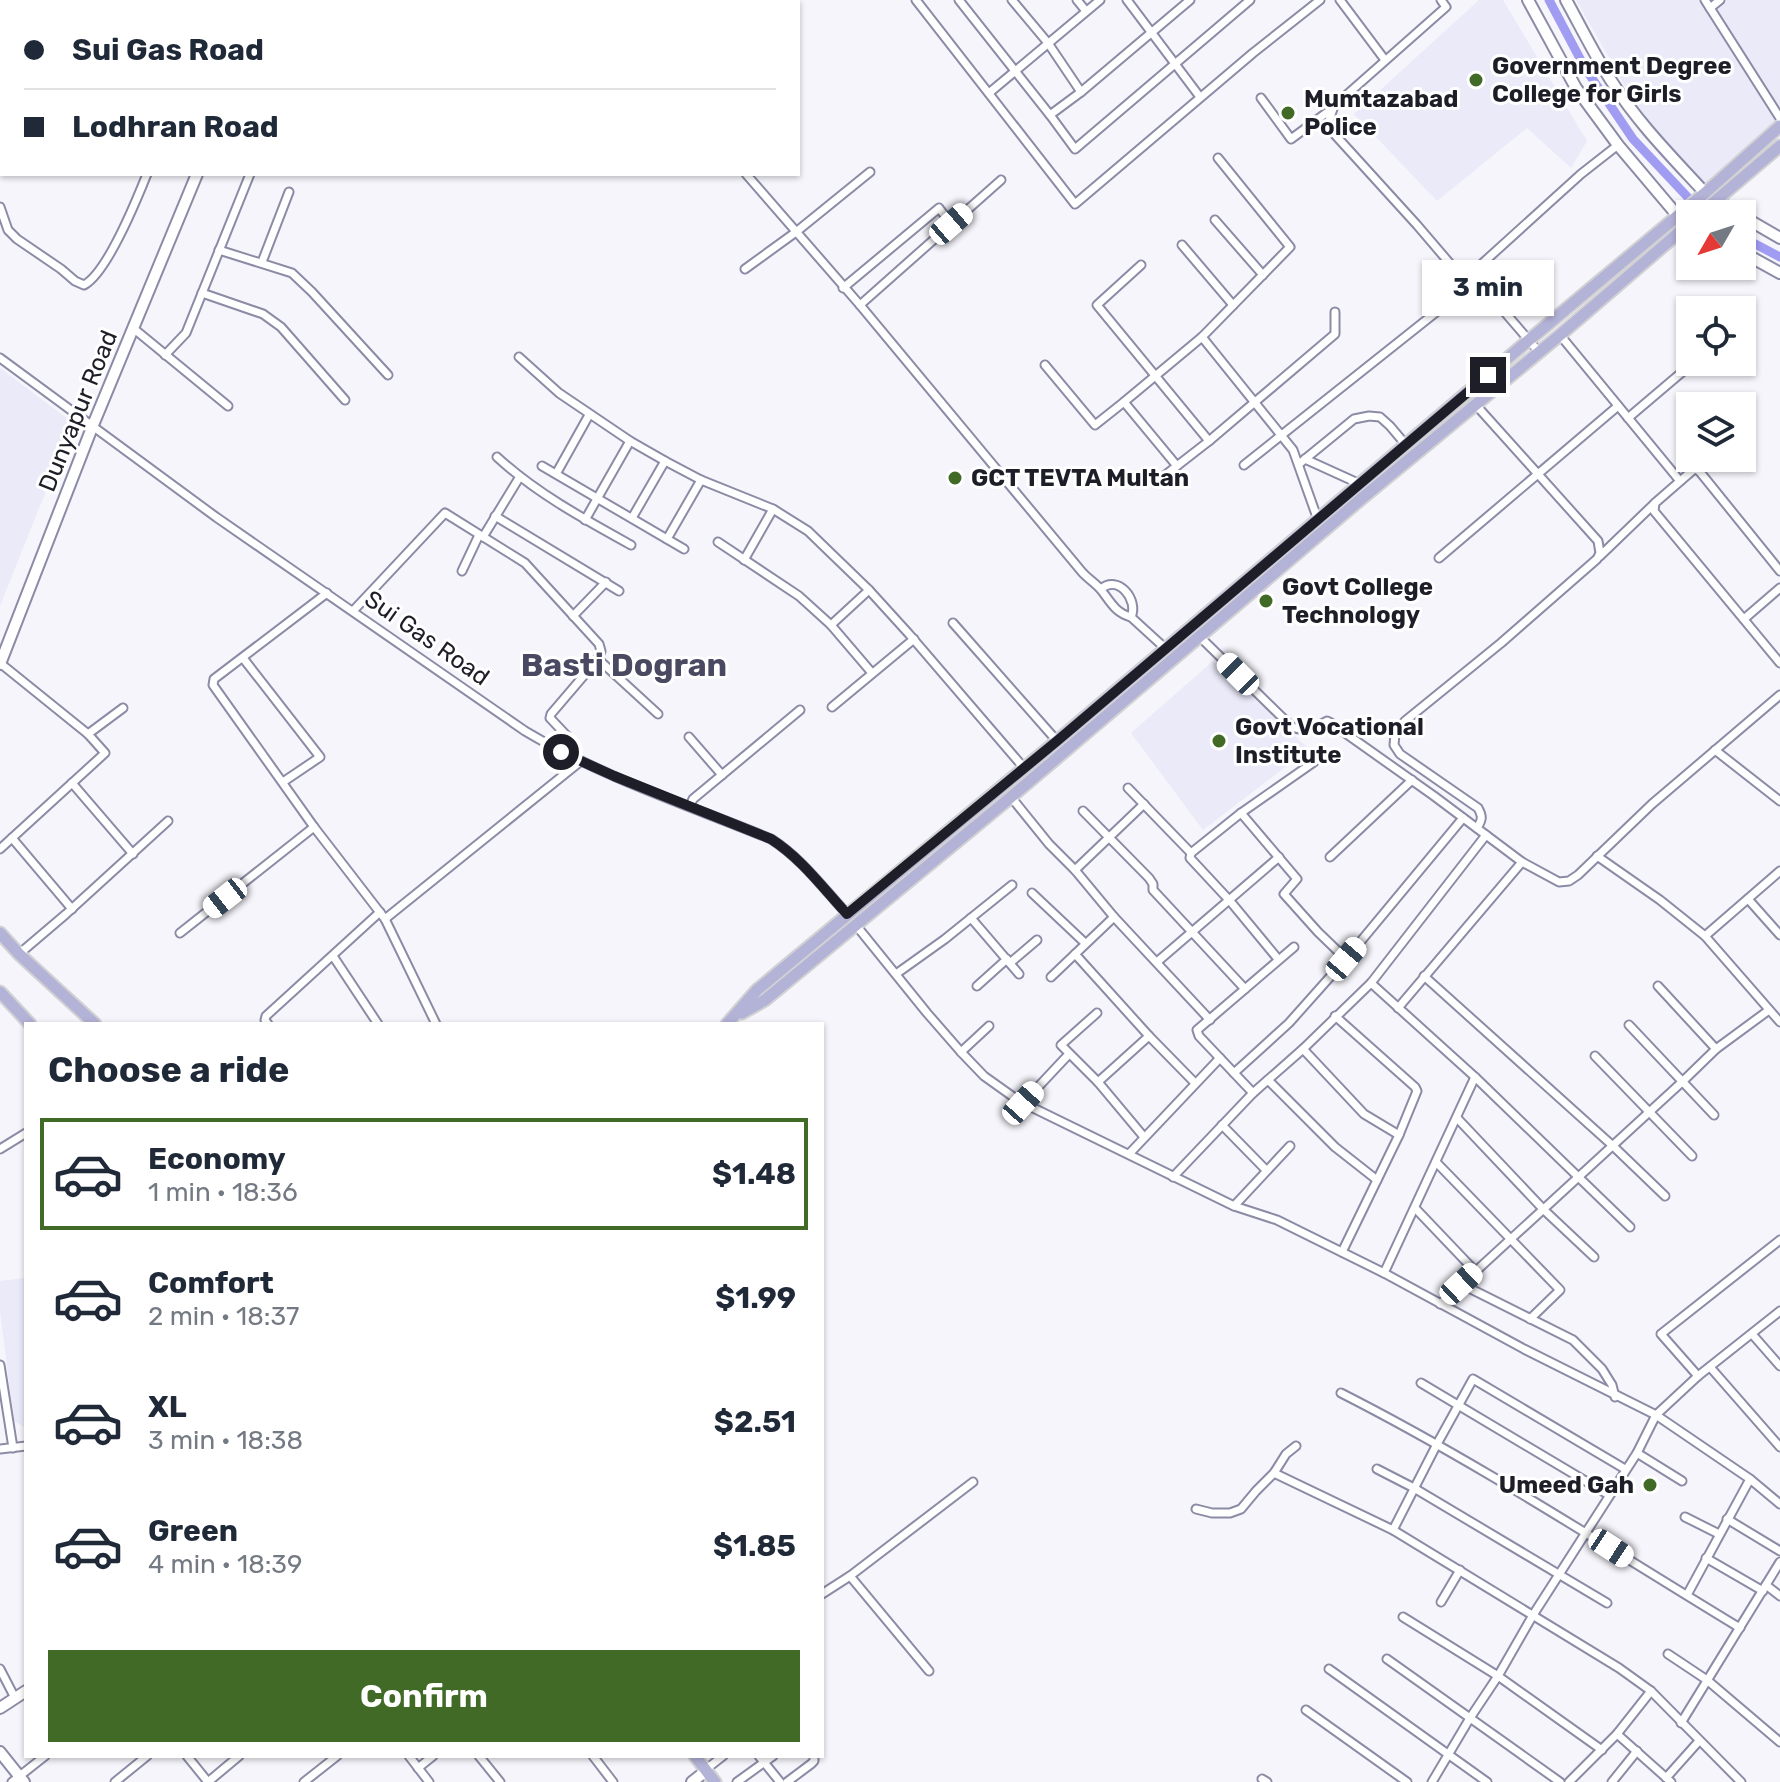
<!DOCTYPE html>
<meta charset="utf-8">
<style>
:root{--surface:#fff;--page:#f6f6f7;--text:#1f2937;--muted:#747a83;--line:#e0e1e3;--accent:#416a26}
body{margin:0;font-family:Rubik,sans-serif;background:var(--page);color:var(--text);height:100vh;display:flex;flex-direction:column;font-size:30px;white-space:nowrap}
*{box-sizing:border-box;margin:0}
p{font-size:26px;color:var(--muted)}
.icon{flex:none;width:44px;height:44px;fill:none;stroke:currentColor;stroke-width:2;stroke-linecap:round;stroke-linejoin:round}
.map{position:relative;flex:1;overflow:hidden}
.panel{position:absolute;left:24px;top:1022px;width:800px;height:736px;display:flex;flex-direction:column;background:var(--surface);border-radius:0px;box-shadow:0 2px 6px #0004}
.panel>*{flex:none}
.banner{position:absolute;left:0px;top:0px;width:800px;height:176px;box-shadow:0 2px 6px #0004;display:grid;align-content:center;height:176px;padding:0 24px;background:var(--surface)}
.needle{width:52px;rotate:231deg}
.fabs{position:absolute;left:1676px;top:200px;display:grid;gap:16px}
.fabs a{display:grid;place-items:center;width:80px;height:80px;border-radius:0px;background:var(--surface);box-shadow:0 2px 6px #0004;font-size:40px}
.end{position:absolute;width:36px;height:36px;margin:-18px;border:10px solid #1e1e28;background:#fff;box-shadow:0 0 0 4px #fff}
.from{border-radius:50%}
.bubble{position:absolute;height:56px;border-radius:0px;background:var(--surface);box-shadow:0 2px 6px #0004;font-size:26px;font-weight:700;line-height:56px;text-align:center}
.car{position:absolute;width:24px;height:48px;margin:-24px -12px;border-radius:10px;box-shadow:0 0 6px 2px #0007;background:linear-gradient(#fff 24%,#345 0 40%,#fff 0 76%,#345 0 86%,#fff 0)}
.banner b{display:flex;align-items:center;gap:28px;height:76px;font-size:30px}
.banner b+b{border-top:2px solid var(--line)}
.banner i{width:20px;height:20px;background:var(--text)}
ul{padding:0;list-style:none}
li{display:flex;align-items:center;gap:24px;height:112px;margin:0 16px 12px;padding:0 8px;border:4px solid transparent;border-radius:0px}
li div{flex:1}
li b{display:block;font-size:30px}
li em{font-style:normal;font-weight:700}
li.selected{border-color:var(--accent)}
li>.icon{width:72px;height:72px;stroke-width:1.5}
h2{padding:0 24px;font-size:36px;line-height:96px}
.action{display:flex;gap:16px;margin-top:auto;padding:16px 24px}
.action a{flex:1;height:92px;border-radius:0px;background:var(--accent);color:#fff;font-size:32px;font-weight:700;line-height:92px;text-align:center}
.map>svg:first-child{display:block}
.built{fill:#eaeaf9}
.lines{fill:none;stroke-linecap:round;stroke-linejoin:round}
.canal{stroke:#a09cf2;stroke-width:9}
.street-casing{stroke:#8b8ba6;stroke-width:11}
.secondary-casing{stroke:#8b8ba6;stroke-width:14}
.primary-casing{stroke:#d2d2d4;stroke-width:15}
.street{stroke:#fff;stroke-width:7}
.secondary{stroke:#fff;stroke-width:10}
.primary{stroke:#b3b2d7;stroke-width:11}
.route{stroke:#1e1e28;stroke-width:10}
.poi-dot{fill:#416a26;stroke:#fff;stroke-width:3}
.labels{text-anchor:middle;stroke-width:6;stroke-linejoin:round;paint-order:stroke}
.poi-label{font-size:24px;font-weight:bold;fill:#1e1e28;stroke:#fff;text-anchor:start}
.street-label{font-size:24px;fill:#1e1e28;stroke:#fff}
.district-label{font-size:32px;font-weight:bold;fill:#494961;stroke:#fff}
</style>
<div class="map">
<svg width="1780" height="1782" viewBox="0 0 1780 1782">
<rect width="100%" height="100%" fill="#f5f5fb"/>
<g class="built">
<path d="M1479 0H1503L1587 141 1571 168 1527 128 1437 201 1354 114Z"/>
<path d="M1576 0H1780V118L1705 183 1674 153 1636 105Z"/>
<path d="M0 368 73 423 0 606Z"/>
<path d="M1213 661 1309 749 1203 830 1131 733Z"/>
<path d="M26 1278V1428L14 1421 0 1312V1281Z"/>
</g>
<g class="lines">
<g class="canal">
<path d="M1549 0 1585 68 1633 139 1697 207"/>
<path d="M1742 237 1780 257"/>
</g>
<defs>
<g id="street">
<path d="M916 0 1075 204 1253 53 1320 0"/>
<path d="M959 0 1050 115 1075 149 1250 0"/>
<path d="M1012 0 1048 43 1081 92"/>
<path d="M1077 0 1086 11"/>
<path d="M1127 0 1200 97"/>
<path d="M1340 0 1385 60"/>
<path d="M1441 0 1446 7 1334 106 1327 126 1417 225 1464 280 1581 174 1618 145"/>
<path d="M1705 0 1780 118"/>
<path d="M1710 8 1720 0"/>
<path d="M989 93 1100 0"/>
<path d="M1261 98 1291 139 1333 108"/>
<path d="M1050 115 1081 92 1190 0"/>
<path d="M1218 158 1290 247 1202 337 1293 450 1318 520"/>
<path d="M746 174 860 305 1082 572C1088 579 1097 584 1102 591 1111 603 1116 613 1131 617L1166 649"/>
<path d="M0 207 8 230 17 239 61 269 75 281 84 285C107 273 137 199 147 174"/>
<path d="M1215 220 1263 275"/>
<path d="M1182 245 1233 305"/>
<path d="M219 250 292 273 312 292 388 375"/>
<path d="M262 262 289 192"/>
<path d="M1141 265 1097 305 1209 441"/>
<path d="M745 269 796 232 870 172"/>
<path d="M1471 273 1539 352"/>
<path d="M843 288 939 208 951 224"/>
<path d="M202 293 263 314 281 327 345 400"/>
<path d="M860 305 1001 180"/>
<path d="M133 328 228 406"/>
<path d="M1560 335 1680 481"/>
<path d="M165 355 186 333 250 174"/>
<path d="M519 357 559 393 630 441 665 461 701 480 773 509 808 531 869 590 909 634 1024 768"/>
<path d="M0 358 216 517 525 731C602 777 688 805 771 839 801 858 823 888 847 914"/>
<path d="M1045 365 1095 425 1124 402"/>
<path d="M1475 404 1598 541 1600 553 1597 559 1501 643 1405 721 1395 734 1394 745 1400 754 1478 808C1483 817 1482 820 1477 828"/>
<path d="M1628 418 1694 362"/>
<path d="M497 457C536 493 584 519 631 545"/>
<path d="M1305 459 1360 484"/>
<path d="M1299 464 1354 419 1369 416 1380 417 1390 426 1406 445"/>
<path d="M1244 465 1469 286 1464 280"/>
<path d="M542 466 684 549"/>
<path d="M1177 466 1124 402 1202 337"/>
<path d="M556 474 589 415"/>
<path d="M1155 483 1209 441 1335 334V312"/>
<path d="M495 516 619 591"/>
<path d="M632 518 665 461"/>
<path d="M585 520 630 441"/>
<path d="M483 537 519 478"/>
<path d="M667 539 701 480"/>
<path d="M718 542 799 596 831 625 872 673"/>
<path d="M1600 556 1654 504"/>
<path d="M1439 558 1618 406"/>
<path d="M744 560 773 509"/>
<path d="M462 571 479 535"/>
<path d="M1780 571 1700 472 1696 469 1693 470 1655 503 1654 511 1780 663"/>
<path d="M1101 589C1118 574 1139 600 1131 617"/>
<path d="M327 593 214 679 213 685 314 827 385 919 436 1024"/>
<path d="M353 611 445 513 525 563 599 644 601 651 598 659 551 714 550 718 567 736 561 752"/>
<path d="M573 616 606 582"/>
<path d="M1744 619 1780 588"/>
<path d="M953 623 1057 741"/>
<path d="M831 625 869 590"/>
<path d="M1200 637 1292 727C1305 732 1315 728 1327 721L1331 723 1434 796 1522 862 1559 882 1569 881 1578 875 1652 804 1780 695"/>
<path d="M243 658 320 757 283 782"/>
<path d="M598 659 658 714"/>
<path d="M832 707 914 639"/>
<path d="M88 734 123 708"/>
<path d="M689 737 722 775"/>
<path d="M1715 750 1780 801"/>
<path d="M72 783 133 854"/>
<path d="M1128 788 1191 853"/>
<path d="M1011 797 1049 844 1075 870 1114 917 1210 1020"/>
<path d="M690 806 693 799 800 710"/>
<path d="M1083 811 1149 878 1153 884V890L1245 989"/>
<path d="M1241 813 1297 879 1284 894 1318 932 1346 959"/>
<path d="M12 838 72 909"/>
<path d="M0 849 105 753 88 734 0 663"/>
<path d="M1597 856 1660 900 1705 936 1780 1022"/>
<path d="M1330 857 1412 780"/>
<path d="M1075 870 1144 804"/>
<path d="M1032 893 1085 943"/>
<path d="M1748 899 1780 935"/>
<path d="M971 918 1019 974"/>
<path d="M385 919 581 761"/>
<path d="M855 924 927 1013 961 1052 984 1076 1019 1101 1234 1206 1277 1220 1384 1273 1524 1349 1656 1415 1750 1479 1780 1504"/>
<path d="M180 933 314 827"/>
<path d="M1705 936 1780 871"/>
<path d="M19 954 66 914 168 821"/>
<path d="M1075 954 1149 1036 1195 1083"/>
<path d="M333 956 378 1024"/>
<path d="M1278 959 1230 901 1190 858 1191 853 1241 813 1314 762"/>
<path d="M1157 962 1279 857"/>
<path d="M1010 963 1037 940"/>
<path d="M896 974 945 939 1012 885"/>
<path d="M1424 976 1613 1146 1665 1196"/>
<path d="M1051 977 1114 917"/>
<path d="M1371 983 1475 1077 1630 1227"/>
<path d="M977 986 1007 959"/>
<path d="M1658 986 1716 1049"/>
<path d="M1398 1008 1522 862"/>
<path d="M1097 1013 1061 1045 1098 1082 1144 1137"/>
<path d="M1335 1016 1415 1087 1417 1091 1399 1135 1342 1252"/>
<path d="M268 1024 265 1020 266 1016 380 912"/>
<path d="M1629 1025 1714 1115"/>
<path d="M1303 1049 1364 1114 1399 1135"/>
<path d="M961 1052 989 1026"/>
<path d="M1595 1056 1692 1156"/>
<path d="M1234 1073 1289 1023 1346 959 1463 818"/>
<path d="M1268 1080 1335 1147 1377 1180"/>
<path d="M1098 1082 1149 1036"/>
<path d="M1253 1093 1199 1036 1197 1030 1294 947"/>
<path d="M1023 1103 1069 1054"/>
<path d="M1457 1118 1544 1210 1594 1257"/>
<path d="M1222 1125 1266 1170"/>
<path d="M0 1149 26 1133"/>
<path d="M1129 1154 1220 1058"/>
<path d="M1436 1162 1560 1290 1530 1319"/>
<path d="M1173 1177 1253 1093 1303 1049 1371 983 1486 835"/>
<path d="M1234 1206 1290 1146"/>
<path d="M1415 1208 1475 1271"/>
<path d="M1384 1273 1475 1077"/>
<path d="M1461 1284 1573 1340 1602 1369 1612 1385 1615 1397"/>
<path d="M1440 1304 1682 1082 1716 1049 1769 1010"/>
<path d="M1752 1334 1780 1366"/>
<path d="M0 1365 13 1448"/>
<path d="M1710 1367 1780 1447"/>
<path d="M1698 1376 1661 1334 1780 1240"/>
<path d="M1421 1383 1609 1495"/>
<path d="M1341 1393C1479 1463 1608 1548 1740 1628"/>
<path d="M0 1449 26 1446"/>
<path d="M1637 1453 1682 1481"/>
<path d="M1377 1469 1414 1488 1607 1603"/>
<path d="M1274 1473 1393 1530 1619 1668 1651 1691 1741 1782"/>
<path d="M1196 1509 1212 1513H1230L1241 1509 1256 1491 1274 1473 1286 1454 1296 1446"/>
<path d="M1685 1517 1719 1534"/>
<path d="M1727 1519 1780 1551"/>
<path d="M1393 1530 1437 1444 1473 1379 1625 1469"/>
<path d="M1706 1558 1763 1591"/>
<path d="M850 1576 929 1671"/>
<path d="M1766 1585 1780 1596"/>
<path d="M822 1594 850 1576 973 1482"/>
<path d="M1687 1595 1750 1479"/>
<path d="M1441 1602 1460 1570"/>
<path d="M1403 1617 1498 1676 1602 1750"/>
<path d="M1668 1654 1707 1680 1780 1742"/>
<path d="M1387 1659 1560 1782"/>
<path d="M0 1669 15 1698"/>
<path d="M1329 1669 1487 1782"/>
<path d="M1306 1710 1407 1782"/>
<path d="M1681 1723 1780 1562"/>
<path d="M1617 1734 1671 1782"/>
<path d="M187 1756 208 1782"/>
<path d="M409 1756 429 1782"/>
<path d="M479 1756 500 1782"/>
<path d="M593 1756 613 1782"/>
<path d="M759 1756 780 1782"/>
<path d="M418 1768 433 1756"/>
<path d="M705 1770 723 1756"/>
<path d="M1666 1778 1699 1741"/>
<path d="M1262 1779 1267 1782"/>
<path d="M12 1782 45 1756"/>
<path d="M115 1782 147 1756"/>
<path d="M208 1782 239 1756"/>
<path d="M304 1782 337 1756"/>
<path d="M737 1782 773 1756"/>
<path d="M787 1782 811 1764 814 1761V1756"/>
<path d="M1432 1782 1470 1718 1498 1676 1533 1615 1637 1453 1656 1415 1698 1376 1780 1311"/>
<path d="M1569 1782 1617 1734 1651 1691"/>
<path d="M1612 1782 1637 1751"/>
</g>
<g id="secondary">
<path d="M1528 0 1576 88 1618 145 1677 215"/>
<path d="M1566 0C1581 27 1595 56 1612 82 1638 123 1672 157 1705 193"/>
<path d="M267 2 268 0"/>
<path d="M1716 200 1739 214"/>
<path d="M1742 216 1780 238"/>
<path d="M1742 252 1780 273"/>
<path d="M0 664 93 425 197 174"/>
<path d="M0 1708 26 1691"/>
<path d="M0 1752 24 1782"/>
<path d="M692 1782 706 1771"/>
</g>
<g id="primary">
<path d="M1700 214 1780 146"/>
<path d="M0 933 19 954 95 1024"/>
<path d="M0 992 30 1024"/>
<path d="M742 1013 765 1000 1011 797 1361 499 1560 335 1690 223"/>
<path d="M727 1024 757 990 1057 741 1529 340 1705 193 1780 126"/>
<path d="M695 1756 715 1782"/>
</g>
</defs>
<use href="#street" class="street-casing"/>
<use href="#secondary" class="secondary-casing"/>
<use href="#primary" class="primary-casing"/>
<use href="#street" class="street"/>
<use href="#secondary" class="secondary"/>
<use href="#primary" class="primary"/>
</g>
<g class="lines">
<path class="route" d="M561 752 614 776 771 839C801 858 823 888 847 914L1057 741 1488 375"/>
</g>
<g class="poi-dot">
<circle cx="1476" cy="80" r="8"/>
<circle cx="1288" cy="113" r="8"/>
<circle cx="955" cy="478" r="8"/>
<circle cx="1266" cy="601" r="8"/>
<circle cx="1219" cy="741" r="8"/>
<circle cx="1650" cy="1485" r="8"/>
</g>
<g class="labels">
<g class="poi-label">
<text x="1492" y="74">Government Degree<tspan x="1492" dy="28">College for Girls</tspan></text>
<text x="1304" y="107">Mumtazabad<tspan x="1304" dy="28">Police</tspan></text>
<text x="971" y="486">GCT TEVTA Multan</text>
<text x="1282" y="595">Govt College<tspan x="1282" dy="28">Technology</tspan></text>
<text x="1235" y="735">Govt Vocational<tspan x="1235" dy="28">Institute</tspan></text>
<text x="1634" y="1493" text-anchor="end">Umeed Gah</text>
</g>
<g class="street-label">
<text transform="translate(78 411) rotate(-68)" y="8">Dunyapur Road</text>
<text transform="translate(427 638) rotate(35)" y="8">Sui Gas Road</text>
</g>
<g class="district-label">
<text x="624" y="676">Basti Dogran</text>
</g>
</g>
</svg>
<div class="fabs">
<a><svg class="needle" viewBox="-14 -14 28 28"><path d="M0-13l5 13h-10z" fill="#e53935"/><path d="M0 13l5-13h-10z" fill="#747a83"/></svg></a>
<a><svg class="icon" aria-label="locate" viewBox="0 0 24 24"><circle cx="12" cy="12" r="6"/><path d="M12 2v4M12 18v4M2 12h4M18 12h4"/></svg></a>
<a><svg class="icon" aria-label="layers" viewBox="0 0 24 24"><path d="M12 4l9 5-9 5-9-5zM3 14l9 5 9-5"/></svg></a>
</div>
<i class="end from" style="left:561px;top:752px"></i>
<i class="end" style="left:1488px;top:375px"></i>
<div class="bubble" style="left:1422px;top:260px;width:132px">3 min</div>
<i class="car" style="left:951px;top:224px;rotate:49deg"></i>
<i class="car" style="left:1238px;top:674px;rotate:315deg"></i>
<i class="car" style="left:225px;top:898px;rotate:232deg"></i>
<i class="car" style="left:1346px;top:959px;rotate:40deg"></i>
<i class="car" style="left:1023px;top:1103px;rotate:42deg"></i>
<i class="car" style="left:1461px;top:1284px;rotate:47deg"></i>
<i class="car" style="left:1611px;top:1548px;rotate:123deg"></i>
<div class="banner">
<b><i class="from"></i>Sui Gas Road</b>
<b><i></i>Lodhran Road</b>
</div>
<section class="panel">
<h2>Choose a ride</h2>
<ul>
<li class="selected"><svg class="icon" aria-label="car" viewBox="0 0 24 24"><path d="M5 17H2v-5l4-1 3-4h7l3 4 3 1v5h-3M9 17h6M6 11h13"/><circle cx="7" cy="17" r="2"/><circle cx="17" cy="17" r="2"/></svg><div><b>Economy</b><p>1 min · 18:36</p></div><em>$1.48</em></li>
<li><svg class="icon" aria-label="car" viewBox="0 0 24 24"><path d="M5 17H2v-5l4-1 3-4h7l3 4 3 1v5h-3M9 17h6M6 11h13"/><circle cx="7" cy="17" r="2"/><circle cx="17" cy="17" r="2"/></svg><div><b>Comfort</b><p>2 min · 18:37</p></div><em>$1.99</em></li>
<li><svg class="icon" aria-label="car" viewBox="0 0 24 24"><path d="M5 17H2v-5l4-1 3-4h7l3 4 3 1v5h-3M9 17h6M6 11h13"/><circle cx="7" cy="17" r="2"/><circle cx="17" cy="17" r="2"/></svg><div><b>XL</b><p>3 min · 18:38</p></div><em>$2.51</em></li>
<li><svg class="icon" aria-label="car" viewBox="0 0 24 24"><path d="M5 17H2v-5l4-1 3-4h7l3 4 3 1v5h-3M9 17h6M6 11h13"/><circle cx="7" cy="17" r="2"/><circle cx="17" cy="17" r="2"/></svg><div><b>Green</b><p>4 min · 18:39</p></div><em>$1.85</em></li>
</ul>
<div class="action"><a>Confirm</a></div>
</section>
</div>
